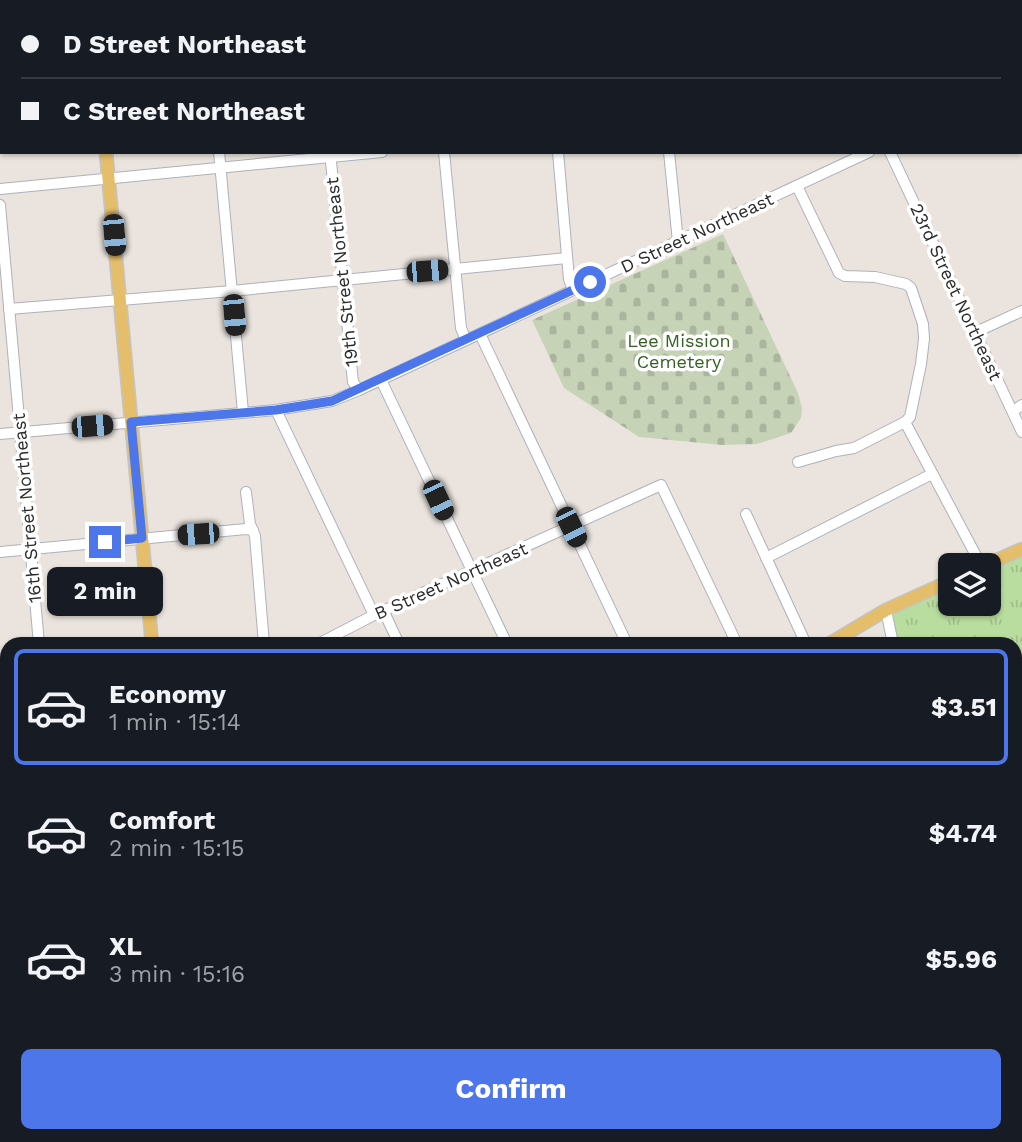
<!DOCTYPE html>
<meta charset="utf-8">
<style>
:root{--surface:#171b24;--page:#20242c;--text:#f1f3f6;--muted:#9ea1a6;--line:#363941;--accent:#4c76ea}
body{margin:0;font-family:"Work Sans",sans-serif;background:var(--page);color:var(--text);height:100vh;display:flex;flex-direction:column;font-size:26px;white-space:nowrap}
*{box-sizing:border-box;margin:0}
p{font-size:23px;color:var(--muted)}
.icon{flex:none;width:38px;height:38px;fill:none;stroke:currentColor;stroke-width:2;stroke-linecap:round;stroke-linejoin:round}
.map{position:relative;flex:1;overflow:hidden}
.panel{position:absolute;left:0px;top:637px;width:1022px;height:506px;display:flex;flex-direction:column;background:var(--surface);border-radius:21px 21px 0 0;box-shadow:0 2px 5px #0004}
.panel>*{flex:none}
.guide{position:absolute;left:0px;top:0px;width:1022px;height:154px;box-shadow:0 2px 5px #0004;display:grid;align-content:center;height:154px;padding:0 21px;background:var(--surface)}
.buttons{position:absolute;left:938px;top:553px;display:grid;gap:14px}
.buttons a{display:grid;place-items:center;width:63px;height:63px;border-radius:10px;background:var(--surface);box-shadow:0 2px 5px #0004;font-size:35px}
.end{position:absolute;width:32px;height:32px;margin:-16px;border:9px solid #4c76ea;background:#fff;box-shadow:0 0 0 4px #fff}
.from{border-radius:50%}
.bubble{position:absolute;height:49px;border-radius:10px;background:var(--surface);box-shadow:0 2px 5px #0004;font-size:23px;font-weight:700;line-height:49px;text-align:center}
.car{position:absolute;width:21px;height:42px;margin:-21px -10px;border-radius:9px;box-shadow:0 0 5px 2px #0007;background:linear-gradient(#222 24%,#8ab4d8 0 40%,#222 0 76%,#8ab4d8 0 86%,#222 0)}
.guide b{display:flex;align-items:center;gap:24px;height:66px;font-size:26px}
.guide b+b{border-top:2px solid var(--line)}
.guide i{width:18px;height:18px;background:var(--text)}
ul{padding:12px 0 0;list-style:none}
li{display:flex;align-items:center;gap:21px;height:116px;margin:0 14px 10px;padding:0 7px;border:4px solid transparent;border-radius:10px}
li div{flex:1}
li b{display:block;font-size:26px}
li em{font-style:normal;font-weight:700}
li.current{border-color:var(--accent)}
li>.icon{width:63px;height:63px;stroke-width:1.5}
.primary-button{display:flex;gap:14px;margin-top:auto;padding:14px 21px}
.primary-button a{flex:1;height:80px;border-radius:10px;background:var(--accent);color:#fff;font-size:28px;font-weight:700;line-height:80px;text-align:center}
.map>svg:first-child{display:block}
.forest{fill:url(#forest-crowns)}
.cemetery{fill:url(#cemetery-stones)}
.park{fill:url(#park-tufts)}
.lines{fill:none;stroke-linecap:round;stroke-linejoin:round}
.river{stroke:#7ad0e4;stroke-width:12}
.minor-casing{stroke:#aeb1ba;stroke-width:12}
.major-casing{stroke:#c4c4c4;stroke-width:15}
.minor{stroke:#fff;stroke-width:10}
.major{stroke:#e4be6a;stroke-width:12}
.route{stroke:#4c76ea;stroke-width:9}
.labels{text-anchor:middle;stroke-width:7;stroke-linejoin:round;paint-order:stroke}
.street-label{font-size:18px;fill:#2b2b2b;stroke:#fff}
.park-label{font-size:18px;fill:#336121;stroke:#fff}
</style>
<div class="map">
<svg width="1022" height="1142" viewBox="0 0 1022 1142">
<defs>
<pattern id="forest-crowns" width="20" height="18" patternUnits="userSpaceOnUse" patternTransform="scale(1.75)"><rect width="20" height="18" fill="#b9dd9f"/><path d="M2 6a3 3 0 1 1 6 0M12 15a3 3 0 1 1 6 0" fill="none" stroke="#9fbe89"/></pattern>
<pattern id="cemetery-stones" width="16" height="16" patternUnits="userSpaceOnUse" patternTransform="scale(1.75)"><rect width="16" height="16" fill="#c7d3b7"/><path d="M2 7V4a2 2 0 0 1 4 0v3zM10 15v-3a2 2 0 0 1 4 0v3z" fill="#abb59e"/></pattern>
<pattern id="park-tufts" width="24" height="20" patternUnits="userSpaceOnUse" patternTransform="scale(1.75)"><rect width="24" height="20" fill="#b9dd9f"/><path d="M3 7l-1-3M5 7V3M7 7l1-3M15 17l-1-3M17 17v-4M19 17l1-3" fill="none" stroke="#9fbe89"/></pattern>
</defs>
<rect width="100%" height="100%" fill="#ebe4de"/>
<path class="forest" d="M7 980V1017L0 1023V984Z"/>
<path class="cemetery" d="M723 234 798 393 802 408 801 418 791 433 757 444 722 445 639 437 564 388 532 320Z"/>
<g class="park">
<rect x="327" y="0" width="164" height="2"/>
<path d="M1022 549V860L1015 863V644H893L886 610 950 581V604H989V565Z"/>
<path d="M544 1136H631V1142H545Z"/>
</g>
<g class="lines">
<g class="river">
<path d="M0 853 7 854"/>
<path d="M0 1005 7 999"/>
</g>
<defs>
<g id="minor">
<path d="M206 0V2"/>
<path d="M317 0 318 2"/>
<path d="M544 0V2"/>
<path d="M839 0 840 2"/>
<path d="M940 0 941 2"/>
<path d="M1020 80 1022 79"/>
<path d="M219 152 243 412"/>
<path d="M330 152 353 382 359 390"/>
<path d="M444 152 461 328 466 340"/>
<path d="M558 152 569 279 573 290"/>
<path d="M669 152 678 242"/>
<path d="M890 152 1022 432"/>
<path d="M797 186 839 273 845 276 875 277 906 284 911 288 923 324 924 339 921 364 910 417 905 422"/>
<path d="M0 189 382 152"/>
<path d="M0 205 39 644"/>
<path d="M9 309 232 291 567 258"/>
<path d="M976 332 1022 311"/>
<path d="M480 334 627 644"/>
<path d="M381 380 507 644"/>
<path d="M276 410 374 615"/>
<path d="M1013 411 1022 405"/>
<path d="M905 422 981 565"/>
<path d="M0 434 276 410 332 401 359 390 869 152"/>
<path d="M798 462 836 451 854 448 905 422"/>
<path d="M246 492 250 524 255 536 264 644"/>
<path d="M746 514 806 644"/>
<path d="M0 552 246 529 253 530"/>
<path d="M766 558 932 474"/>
<path d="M886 610 893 644"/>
<path d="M384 612 399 644"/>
<path d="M318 644 374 615 661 485 737 644"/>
<path d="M0 684 7 683"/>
<path d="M1015 863 1022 860"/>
<path d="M315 1136 316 1142"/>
<path d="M412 1136 413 1142"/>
<path d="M534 1136 535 1142"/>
<path d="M638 1136V1142"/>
<path d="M733 1136 734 1142"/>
<path d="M821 1136 822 1142"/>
<path d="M883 1136 884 1142"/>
<path d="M968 1141 1022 1137"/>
<path d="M76 1142V1136"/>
<path d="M148 1142H149"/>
</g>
<g id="major">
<path d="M92 0V2"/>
<path d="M106 152 152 644"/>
<path d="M986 565 1022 549"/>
<path d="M829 644 886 610 950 581"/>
<path d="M0 1132 7 1128"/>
<path d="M208 1136 209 1142"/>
</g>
</defs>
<use href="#minor" class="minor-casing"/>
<use href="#major" class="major-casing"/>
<use href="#minor" class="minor"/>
<use href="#major" class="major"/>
</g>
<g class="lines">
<path class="route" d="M105 542 142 538 131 422 276 410 332 401 590 282"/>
</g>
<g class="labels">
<g class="street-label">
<text transform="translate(697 233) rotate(-25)" y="6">D Street Northeast</text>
<text transform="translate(342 272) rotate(-96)" y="6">19th Street Northeast</text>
<text transform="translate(956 292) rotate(65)" y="6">23rd Street Northeast</text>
<text transform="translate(27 508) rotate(-95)" y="6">16th Street Northeast</text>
<text transform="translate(451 581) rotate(-24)" y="6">B Street Northeast</text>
</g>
<g class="park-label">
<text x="679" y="347">Lee Mission<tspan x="679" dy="21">Cemetery</tspan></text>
</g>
</g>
</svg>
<div class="buttons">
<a><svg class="icon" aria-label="layers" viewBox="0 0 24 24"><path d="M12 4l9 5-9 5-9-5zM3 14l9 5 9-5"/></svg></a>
</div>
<i class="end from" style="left:590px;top:282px"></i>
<i class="end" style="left:105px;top:542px"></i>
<div class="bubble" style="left:47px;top:567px;width:116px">2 min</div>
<i class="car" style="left:114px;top:235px;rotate:175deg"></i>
<i class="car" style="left:427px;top:271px;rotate:85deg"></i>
<i class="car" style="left:234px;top:315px;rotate:175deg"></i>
<i class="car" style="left:92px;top:426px;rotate:85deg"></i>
<i class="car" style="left:438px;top:500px;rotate:155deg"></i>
<i class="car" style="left:571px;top:527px;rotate:154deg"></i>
<i class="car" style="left:198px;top:534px;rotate:266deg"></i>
<div class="guide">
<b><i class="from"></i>D Street Northeast</b>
<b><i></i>C Street Northeast</b>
</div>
<section class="panel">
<ul>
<li class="current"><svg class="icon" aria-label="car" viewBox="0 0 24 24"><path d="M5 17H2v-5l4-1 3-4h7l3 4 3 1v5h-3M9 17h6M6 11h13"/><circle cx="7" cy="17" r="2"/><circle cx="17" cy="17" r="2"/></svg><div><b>Economy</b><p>1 min · 15:14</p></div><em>$3.51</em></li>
<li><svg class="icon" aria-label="car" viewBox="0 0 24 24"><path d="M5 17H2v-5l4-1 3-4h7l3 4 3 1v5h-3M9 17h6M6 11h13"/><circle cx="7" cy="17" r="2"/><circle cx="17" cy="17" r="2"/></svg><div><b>Comfort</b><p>2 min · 15:15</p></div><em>$4.74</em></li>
<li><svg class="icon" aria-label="car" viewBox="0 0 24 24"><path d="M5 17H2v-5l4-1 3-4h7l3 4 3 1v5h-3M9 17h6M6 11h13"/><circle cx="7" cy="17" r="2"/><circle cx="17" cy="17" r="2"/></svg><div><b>XL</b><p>3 min · 15:16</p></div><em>$5.96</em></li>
</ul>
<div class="primary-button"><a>Confirm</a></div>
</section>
</div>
